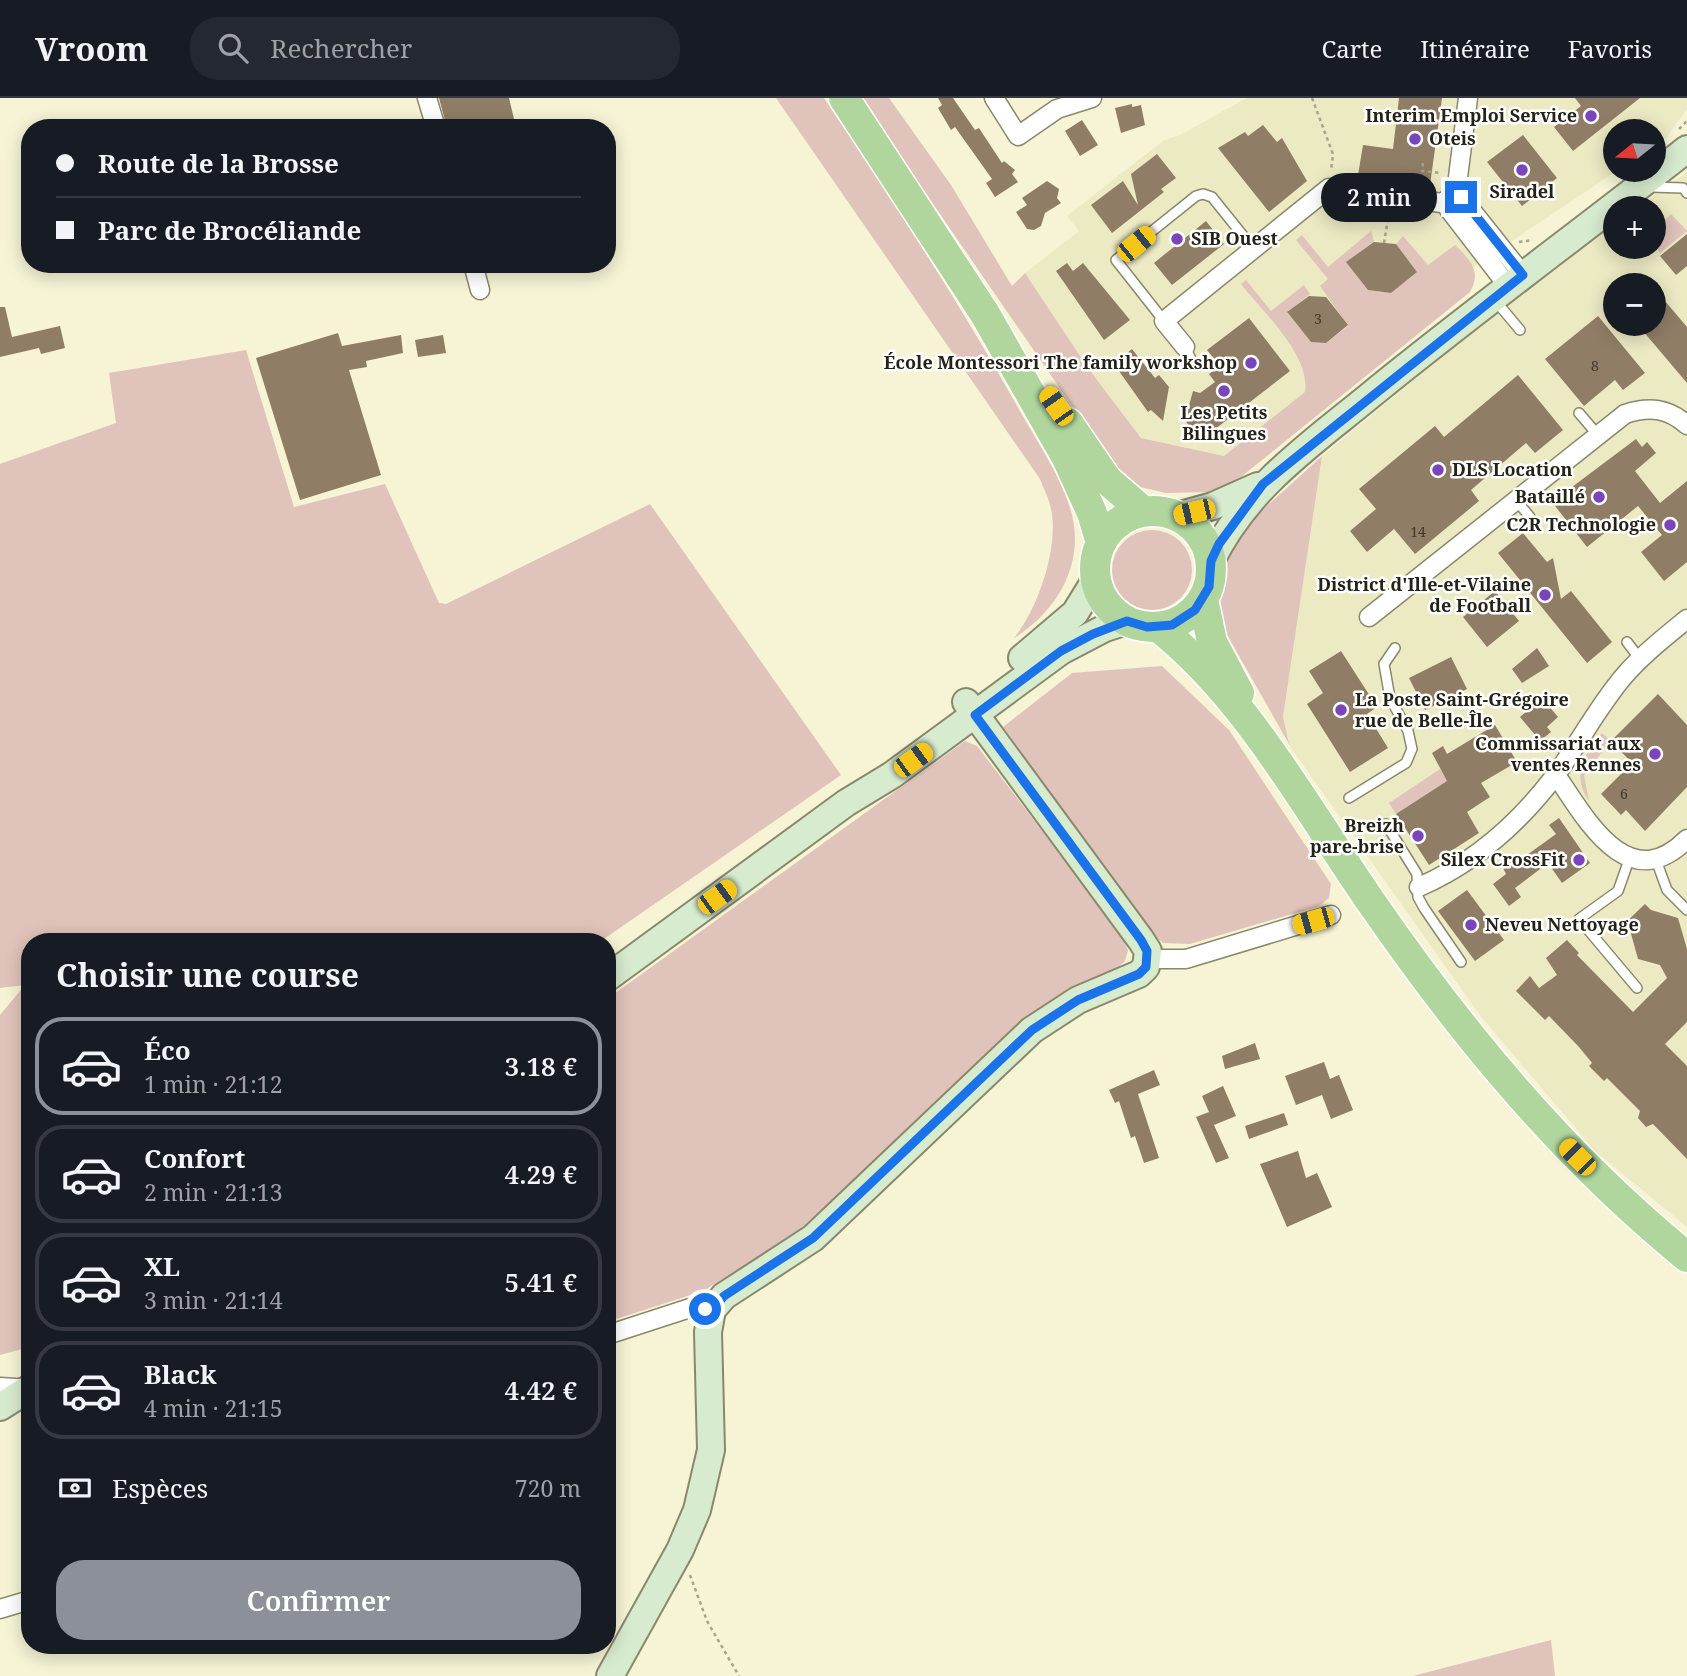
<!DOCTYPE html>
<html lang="fr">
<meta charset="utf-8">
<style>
:root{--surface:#171b24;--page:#242831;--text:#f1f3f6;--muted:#9ea1a6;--line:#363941;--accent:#8c9099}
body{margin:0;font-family:"Noto Serif",serif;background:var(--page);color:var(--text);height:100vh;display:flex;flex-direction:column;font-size:26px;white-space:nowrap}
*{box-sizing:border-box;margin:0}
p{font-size:23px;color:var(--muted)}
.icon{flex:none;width:38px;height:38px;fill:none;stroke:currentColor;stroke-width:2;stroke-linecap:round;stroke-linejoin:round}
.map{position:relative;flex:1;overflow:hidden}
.panel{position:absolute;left:21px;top:835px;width:595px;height:721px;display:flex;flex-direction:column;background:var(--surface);border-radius:28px;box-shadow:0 4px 18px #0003}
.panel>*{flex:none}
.top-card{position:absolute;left:21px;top:21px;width:595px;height:154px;border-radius:28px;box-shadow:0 4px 18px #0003;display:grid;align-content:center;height:154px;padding:0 35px;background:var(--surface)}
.needle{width:46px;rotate:252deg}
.fabs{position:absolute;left:1603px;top:21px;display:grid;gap:14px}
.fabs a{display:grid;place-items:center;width:63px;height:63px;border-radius:50%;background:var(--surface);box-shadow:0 4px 18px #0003;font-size:35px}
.end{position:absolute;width:32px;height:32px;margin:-16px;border:9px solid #1a73e8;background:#fff;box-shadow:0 0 0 4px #fff}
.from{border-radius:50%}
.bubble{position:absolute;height:49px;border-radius:24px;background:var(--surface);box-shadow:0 4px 18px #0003;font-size:23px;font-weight:600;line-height:49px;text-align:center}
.car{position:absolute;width:21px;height:42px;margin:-21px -10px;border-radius:9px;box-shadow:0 0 5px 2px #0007;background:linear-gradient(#f5c518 24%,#345 0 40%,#f5c518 0 76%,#345 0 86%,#f5c518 0)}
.top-card b{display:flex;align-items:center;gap:24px;height:66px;font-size:26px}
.top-card b+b{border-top:2px solid var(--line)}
.top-card i{width:18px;height:18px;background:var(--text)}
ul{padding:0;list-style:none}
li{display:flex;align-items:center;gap:21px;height:98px;margin:0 14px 10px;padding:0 21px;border:4px solid var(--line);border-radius:28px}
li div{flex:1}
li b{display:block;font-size:26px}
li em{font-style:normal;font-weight:600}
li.on{border-color:var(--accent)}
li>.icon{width:63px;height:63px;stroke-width:1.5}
h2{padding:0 35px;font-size:32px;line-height:84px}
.pay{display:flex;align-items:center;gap:18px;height:77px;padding:0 35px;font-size:26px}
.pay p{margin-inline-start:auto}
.primary-button{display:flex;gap:14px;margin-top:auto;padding:14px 35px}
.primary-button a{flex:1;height:80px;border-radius:28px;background:var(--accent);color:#fff;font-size:28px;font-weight:600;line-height:80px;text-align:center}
header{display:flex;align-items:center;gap:42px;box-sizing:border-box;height:98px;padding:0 35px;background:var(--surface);border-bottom:2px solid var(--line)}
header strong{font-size:33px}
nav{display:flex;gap:38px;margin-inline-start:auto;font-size:24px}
.search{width:490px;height:63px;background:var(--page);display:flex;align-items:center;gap:18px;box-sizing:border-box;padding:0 24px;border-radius:28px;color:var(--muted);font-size:26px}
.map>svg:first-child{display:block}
.built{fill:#eceac3;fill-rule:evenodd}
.green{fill:#e0c3ba}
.building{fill:#907d66}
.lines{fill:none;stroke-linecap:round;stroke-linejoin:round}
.lane-casing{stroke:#8a886c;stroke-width:12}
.street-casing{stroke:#8a886c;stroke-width:21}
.secondary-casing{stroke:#8a886c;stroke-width:30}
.primary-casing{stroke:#fff;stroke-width:33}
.path{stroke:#a6a58d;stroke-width:2.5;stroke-dasharray:3.5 3.5;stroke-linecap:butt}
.lane{stroke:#fff;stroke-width:9}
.street{stroke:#fff;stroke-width:18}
.secondary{stroke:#d7ebcf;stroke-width:26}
.primary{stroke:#b0d69e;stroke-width:30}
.route{stroke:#1a73e8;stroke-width:9}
.poi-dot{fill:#7a44bb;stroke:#fff;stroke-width:2.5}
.labels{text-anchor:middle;stroke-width:5;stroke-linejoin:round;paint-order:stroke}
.number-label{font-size:14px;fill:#3f3a2c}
.poi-label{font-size:18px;font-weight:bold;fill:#242318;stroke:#fff;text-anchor:end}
</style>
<header>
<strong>Vroom</strong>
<div class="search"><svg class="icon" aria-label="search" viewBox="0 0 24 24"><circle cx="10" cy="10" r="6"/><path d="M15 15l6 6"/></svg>Rechercher</div>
<nav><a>Carte</a><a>Itinéraire</a><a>Favoris</a></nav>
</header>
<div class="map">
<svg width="1687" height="1578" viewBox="0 0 1687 1578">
<rect width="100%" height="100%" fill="#f6f4d5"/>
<g class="built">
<path d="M1247 0H1687V11L1667 39 1654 47V33H1615L1618 72 1472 170 1224 358 1141 340 1088 270 1025 175 1079 133 1067 118 1164 42 1180 37Z"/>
<path d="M1687 74V1129L1595 1053 1479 916 1289 647 1283 620 1322 358 1490 219 1615 126V149H1654V110H1637ZM1615 187H1654V226H1615Z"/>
</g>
<g class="green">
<path d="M776 0H824C891 100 957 201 1016 306 1034 339 1059 374 1070 410 1087 463 1058 513 1014 540 1038 511 1061 445 1050 407 1048 398 1043 390 1040 381Z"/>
<path d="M860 0H889L951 87 1012 188 1025 175 1088 270 1141 340 1224 358 1305 294C1311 258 1263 214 1241 186L1246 182 1271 213 1304 187 1310 196 1287 215 1311 244 1326 245 1348 228 1320 188 1328 181 1296 142 1302 137 1328 169 1371 133 1374 144 1347 164 1368 192 1391 195 1417 174 1396 146 1403 138 1428 167 1455 147C1470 162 1482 173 1470 194L1241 379 1211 394 1166 395 1140 389 1110 363Z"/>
<path d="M1671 116 1687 133 1660 155 1654 147V132Z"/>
<path d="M246 252 294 409 385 386 439 505 446 506 650 406 841 677 601 843 30 844V1249L0 1257V917L25 887 0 890V366L116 325 109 275Z"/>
<path d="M1322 358 1283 619 1289 646 1227 537 1218 508 1227 456 1247 426Z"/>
<circle cx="1152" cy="472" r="40"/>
<path d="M1162 568 1229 632 1331 786 1329 800 1319 808 1190 846 1164 845 1152 838 1003 629 1072 575Z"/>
<path d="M1602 635 1611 643 1584 677 1589 703C1571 676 1584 657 1602 635Z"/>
<path d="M965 643 977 648 1120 834 1128 852 1125 863 1107 879 1029 920 785 1145 703 1193 607 1224V901Z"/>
<path d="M1440 671 1469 719 1437 690 1396 716 1389 705Z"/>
<path d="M1551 1542 1555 1578H1413Z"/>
</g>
<g class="building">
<path d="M439 0H509L514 21 480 30H447Z"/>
<path d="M938 0H953L975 32 979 30 1002 65 1004 63 1015 72 1012 76 1018 84 995 99 986 85 992 81 955 29 951 32 938 10 942 7Z"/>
<path d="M1399 0H1442L1430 87 1358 77 1363 47 1393 51Z"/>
<path d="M1575 0H1640L1573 53 1554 29 1581 8Z"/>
<path d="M1132 6V9L1141 7 1145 27 1121 35 1115 10Z"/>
<path d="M1082 22 1098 47 1080 58 1065 33Z"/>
<path d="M1263 27 1277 44 1282 40 1307 83 1269 114 1218 50 1245 34 1248 38Z"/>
<path d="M1523 37 1557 80 1522 108 1487 64Z"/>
<path d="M1157 56 1176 80 1161 91 1164 94 1112 135 1091 107 1123 83 1138 107 1131 76Z"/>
<path d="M1047 83 1059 91 1057 100 1061 105 1045 115 1041 128 1034 132 1027 131 1016 114 1027 107 1022 100Z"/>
<path d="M1206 123 1224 146 1172 187 1154 165 1175 148 1171 143 1181 135 1185 140Z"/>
<path d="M1687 136V168L1676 177 1660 158Z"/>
<path d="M1374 144 1396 146 1417 174 1391 195 1368 192 1346 164Z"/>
<path d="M1067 165 1073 173 1083 165 1130 222 1104 242 1056 173Z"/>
<path d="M1654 190 1687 229V285L1637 226H1654Z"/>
<path d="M1309 198 1326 199 1348 227 1326 245 1311 244 1287 214Z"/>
<path d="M0 209H5L12 239 60 228 65 250 41 256 39 250 0 259Z"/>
<path d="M1598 218 1645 275 1623 292 1615 282 1584 308 1545 261Z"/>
<path d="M1249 220 1290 273 1210 335 1189 328 1185 322 1193 293 1200 295 1215 284 1209 276 1220 268 1207 252Z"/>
<path d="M338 235 342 248 401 237 403 255 366 263 367 269 349 272 381 377 300 402 256 260Z"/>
<path d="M443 237 446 255 418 259 415 242Z"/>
<path d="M1132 251 1155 280 1159 277 1169 289 1163 323 1151 312 1148 314 1114 266Z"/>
<path d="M1518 277 1563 332 1535 355 1526 345 1471 392 1479 403 1415 456 1394 431 1367 454 1350 433 1376 411 1359 391 1435 328 1444 339Z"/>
<path d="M1636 341 1642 349 1647 344 1656 355 1635 373 1660 405 1687 383V464L1664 483 1641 454 1662 437 1638 408 1587 449 1552 404Z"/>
<path d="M1523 435 1547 464 1553 460 1561 501 1571 493 1612 544 1587 565 1498 455Z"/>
<path d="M1495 493 1519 523 1487 549 1463 519 1468 515 1469 505 1479 506Z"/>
<path d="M1537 550 1549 568 1522 585 1512 571Z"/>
<path d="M1341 553 1377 609 1367 616 1388 650 1350 674 1307 606 1323 595 1309 573Z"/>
<path d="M1451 559 1467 591 1425 612 1409 580Z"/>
<path d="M1658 596 1687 627V689L1645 733 1626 712 1621 717 1601 696 1632 665 1611 643Z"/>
<path d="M1542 600 1558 619 1547 629 1551 634 1540 643 1520 619Z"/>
<path d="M1495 627 1517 664 1481 685 1490 699 1467 714 1479 735 1429 767 1396 716 1447 683 1432 655 1443 648 1447 656Z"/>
<path d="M1559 720 1590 765 1562 785 1548 765 1515 790 1521 799 1509 808 1493 786 1506 776 1502 768 1514 759 1516 762 1527 757 1556 736 1549 727Z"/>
<path d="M1467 792 1504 842 1475 863 1438 813Z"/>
<path d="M1645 806 1651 812 1678 820 1687 851V924L1665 946 1687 968V1061L1653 1026 1646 1029 1638 1020 1640 1013 1607 980 1604 983 1589 968 1592 965 1579 949 1549 918 1545 922 1516 893 1530 878 1539 890 1557 877 1546 860 1567 842 1579 855 1577 857 1633 914 1667 880 1660 867 1638 861 1630 832 1624 826Z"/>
<path d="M1255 945 1260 961 1225 971 1222 958Z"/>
<path d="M1324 964 1330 981 1339 977 1353 1012 1331 1021 1322 997 1296 1007 1285 978Z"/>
<path d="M1154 972 1160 987 1138 996 1159 1060 1144 1065 1135 1038 1131 1040 1119 1003 1115 1005 1109 992Z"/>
<path d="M1223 988 1236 1018 1214 1027 1229 1060 1216 1065 1196 1019 1209 1014 1202 998Z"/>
<path d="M1284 1015 1288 1027 1249 1041 1245 1028Z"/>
<path d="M1298 1053 1306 1080 1317 1075 1332 1109 1287 1129 1260 1066Z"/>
</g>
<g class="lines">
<defs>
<g id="lane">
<path d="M1651 89 1683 90 1687 95"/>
<path d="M1494 201 1520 232"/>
<path d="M1164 223 1116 162 1196 98 1203 96 1212 99 1253 150"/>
<path d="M1185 249 1193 265"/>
<path d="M1579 315 1597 336"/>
<path d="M1516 402 1530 419"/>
<path d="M1627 544 1640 561"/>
<path d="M1349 700 1406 665 1412 651 1408 633 1390 600 1384 566 1395 550"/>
<path d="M1386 726 1417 776 1418 799 1424 810 1461 864"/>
<path d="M1630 759 1618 793 1579 821 1637 890"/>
<path d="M1656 762 1667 792 1687 812"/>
</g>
<g id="street">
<path d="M427 0 436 30"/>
<path d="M994 0 1018 38 1057 11 1092 0"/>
<path d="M473 166 480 192"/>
<path d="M1508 188 1448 110 1451 101 1461 99 1523 177"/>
<path d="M1185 249 1164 223 1329 90 1442 105 1456 95 1468 0"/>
<path d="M1369 519 1625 316C1649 308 1668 310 1687 327"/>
<path d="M1556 677C1586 721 1628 800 1687 741"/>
<path d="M1419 789C1474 765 1518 726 1554 679 1579 646 1596 611 1624 578 1642 557 1665 539 1687 521"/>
<path d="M1149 861H1186L1331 817"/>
<path d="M607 1237 690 1210 712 1212"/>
<path d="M0 1289 30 1291"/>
<path d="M0 1511 30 1502"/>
</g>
<g id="secondary">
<path d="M1177 418 1213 408 1258 388"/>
<path d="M1211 463C1247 389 1310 347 1372 296 1475 212 1583 133 1687 51"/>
<path d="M1022 560 1075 515 1096 481"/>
<path d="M607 880 846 705 892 677 1061 553 1105 530 1127 523"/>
<path d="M0 1309 30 1290"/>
<path d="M610 1578 680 1452 697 1412 711 1352 708 1234 712 1212 724 1198 813 1140 1032 932 1078 902 1139 876 1146 869 1148 853 1141 842 966 604"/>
</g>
<g id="primary">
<path d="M844 0 985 216 1067 360 1092 415 1101 445"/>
<path d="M1068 325 1107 382 1143 413"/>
<circle cx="1153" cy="471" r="58"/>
<path d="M1203 501 1212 544 1239 595"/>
<path d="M1158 529C1248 600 1307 712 1371 804 1462 936 1563 1058 1687 1159"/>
</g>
</defs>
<use href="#lane" class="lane-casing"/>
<use href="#street" class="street-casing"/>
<use href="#secondary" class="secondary-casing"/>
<use href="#primary" class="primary-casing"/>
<g class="path">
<path d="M1312 0 1333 56 1331 73"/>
<path d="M1679 31 1687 23"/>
<path d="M1423 65 1422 73 1441 75"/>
<path d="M1519 144 1533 142"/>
<path d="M1384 145 1389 115"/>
<path d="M690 1477 707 1523 739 1578"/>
</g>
<use href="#lane" class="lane"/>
<use href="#street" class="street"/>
<use href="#secondary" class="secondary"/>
<use href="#primary" class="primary"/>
</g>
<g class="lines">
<path class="route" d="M705 1211 712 1212 724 1198 813 1140 1032 932 1078 902 1139 876 1146 869 1147 853 1141 842 975 617 1061 553 1093 536 1127 523 1147 529 1172 527 1195 512 1209 489 1211 463 1219 446 1263 386 1523 177 1461 99"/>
</g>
<g class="poi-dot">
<circle cx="1591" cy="18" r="7"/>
<circle cx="1415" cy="41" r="7"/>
<circle cx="1522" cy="72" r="7"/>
<circle cx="1177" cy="141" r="7"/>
<circle cx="1251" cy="265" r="7"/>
<circle cx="1224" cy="293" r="7"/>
<circle cx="1438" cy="372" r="7"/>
<circle cx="1599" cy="399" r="7"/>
<circle cx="1670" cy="427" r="7"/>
<circle cx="1545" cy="497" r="7"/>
<circle cx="1341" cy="612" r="7"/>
<circle cx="1655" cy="656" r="7"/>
<circle cx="1418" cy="738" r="7"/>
<circle cx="1579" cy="762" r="7"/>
<circle cx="1471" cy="827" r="7"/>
</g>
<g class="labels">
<g class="number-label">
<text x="1318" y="226">3</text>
<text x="1595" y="273">8</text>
<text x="1418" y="439">14</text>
<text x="1624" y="701">6</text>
</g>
<g class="poi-label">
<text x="1577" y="24">Interim Emploi Service</text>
<text x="1429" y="47" text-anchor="start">Oteis</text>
<text x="1522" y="100" text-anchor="middle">Siradel</text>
<text x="1191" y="147" text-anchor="start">SIB Ouest</text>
<text x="1237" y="271">École Montessori The family workshop</text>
<text x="1224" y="321" text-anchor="middle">Les Petits<tspan x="1224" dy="21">Bilingues</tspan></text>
<text x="1452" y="378" text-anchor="start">DLS Location</text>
<text x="1585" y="405">Bataillé</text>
<text x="1656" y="433">C2R Technologie</text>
<text x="1531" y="493">District d'Ille-et-Vilaine<tspan x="1531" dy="21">de Football</tspan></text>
<text x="1355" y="608" text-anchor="start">La Poste Saint-Grégoire<tspan x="1355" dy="21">rue de Belle-Île</tspan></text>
<text x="1641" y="652">Commissariat aux<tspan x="1641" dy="21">ventes Rennes</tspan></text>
<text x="1404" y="734">Breizh<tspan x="1404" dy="21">pare-brise</tspan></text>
<text x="1565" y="768">Silex CrossFit</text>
<text x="1485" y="833" text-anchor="start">Neveu Nettoyage</text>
</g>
</g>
</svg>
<div class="fabs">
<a><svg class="needle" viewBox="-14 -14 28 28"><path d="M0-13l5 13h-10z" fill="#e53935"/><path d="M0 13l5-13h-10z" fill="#9ea1a6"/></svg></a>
<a>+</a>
<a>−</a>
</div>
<i class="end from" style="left:705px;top:1211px"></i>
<i class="end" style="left:1461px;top:99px"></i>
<div class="bubble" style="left:1321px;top:75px;width:116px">2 min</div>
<i class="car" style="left:1136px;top:146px;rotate:51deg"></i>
<i class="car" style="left:1056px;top:308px;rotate:325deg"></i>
<i class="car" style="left:1194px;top:414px;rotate:257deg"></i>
<i class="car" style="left:913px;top:662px;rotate:54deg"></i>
<i class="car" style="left:717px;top:799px;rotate:54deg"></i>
<i class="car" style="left:1313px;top:823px;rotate:254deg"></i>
<i class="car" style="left:1577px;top:1059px;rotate:315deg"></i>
<div class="top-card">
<b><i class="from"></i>Route de la Brosse</b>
<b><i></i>Parc de Brocéliande</b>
</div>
<section class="panel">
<h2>Choisir une course</h2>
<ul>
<li class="on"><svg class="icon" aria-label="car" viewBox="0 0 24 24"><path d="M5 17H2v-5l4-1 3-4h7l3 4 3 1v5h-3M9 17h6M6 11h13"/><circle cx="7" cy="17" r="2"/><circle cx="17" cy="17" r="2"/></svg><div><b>Éco</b><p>1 min · 21:12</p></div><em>3.18 €</em></li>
<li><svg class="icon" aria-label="car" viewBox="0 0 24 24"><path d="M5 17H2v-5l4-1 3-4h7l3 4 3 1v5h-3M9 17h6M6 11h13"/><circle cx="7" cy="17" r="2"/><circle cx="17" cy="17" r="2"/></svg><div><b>Confort</b><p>2 min · 21:13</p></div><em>4.29 €</em></li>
<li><svg class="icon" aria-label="car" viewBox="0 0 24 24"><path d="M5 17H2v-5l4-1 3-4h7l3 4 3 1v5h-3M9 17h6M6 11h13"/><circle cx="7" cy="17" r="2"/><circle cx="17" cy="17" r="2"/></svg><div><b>XL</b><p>3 min · 21:14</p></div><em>5.41 €</em></li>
<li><svg class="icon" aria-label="car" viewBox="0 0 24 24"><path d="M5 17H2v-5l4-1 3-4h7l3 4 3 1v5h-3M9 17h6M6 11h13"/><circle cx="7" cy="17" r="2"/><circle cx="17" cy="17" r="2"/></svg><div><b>Black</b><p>4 min · 21:15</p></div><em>4.42 €</em></li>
</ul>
<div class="pay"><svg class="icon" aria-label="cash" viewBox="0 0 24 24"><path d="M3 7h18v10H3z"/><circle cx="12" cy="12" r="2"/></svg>Espèces<p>720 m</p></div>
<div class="primary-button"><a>Confirmer</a></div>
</section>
</div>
